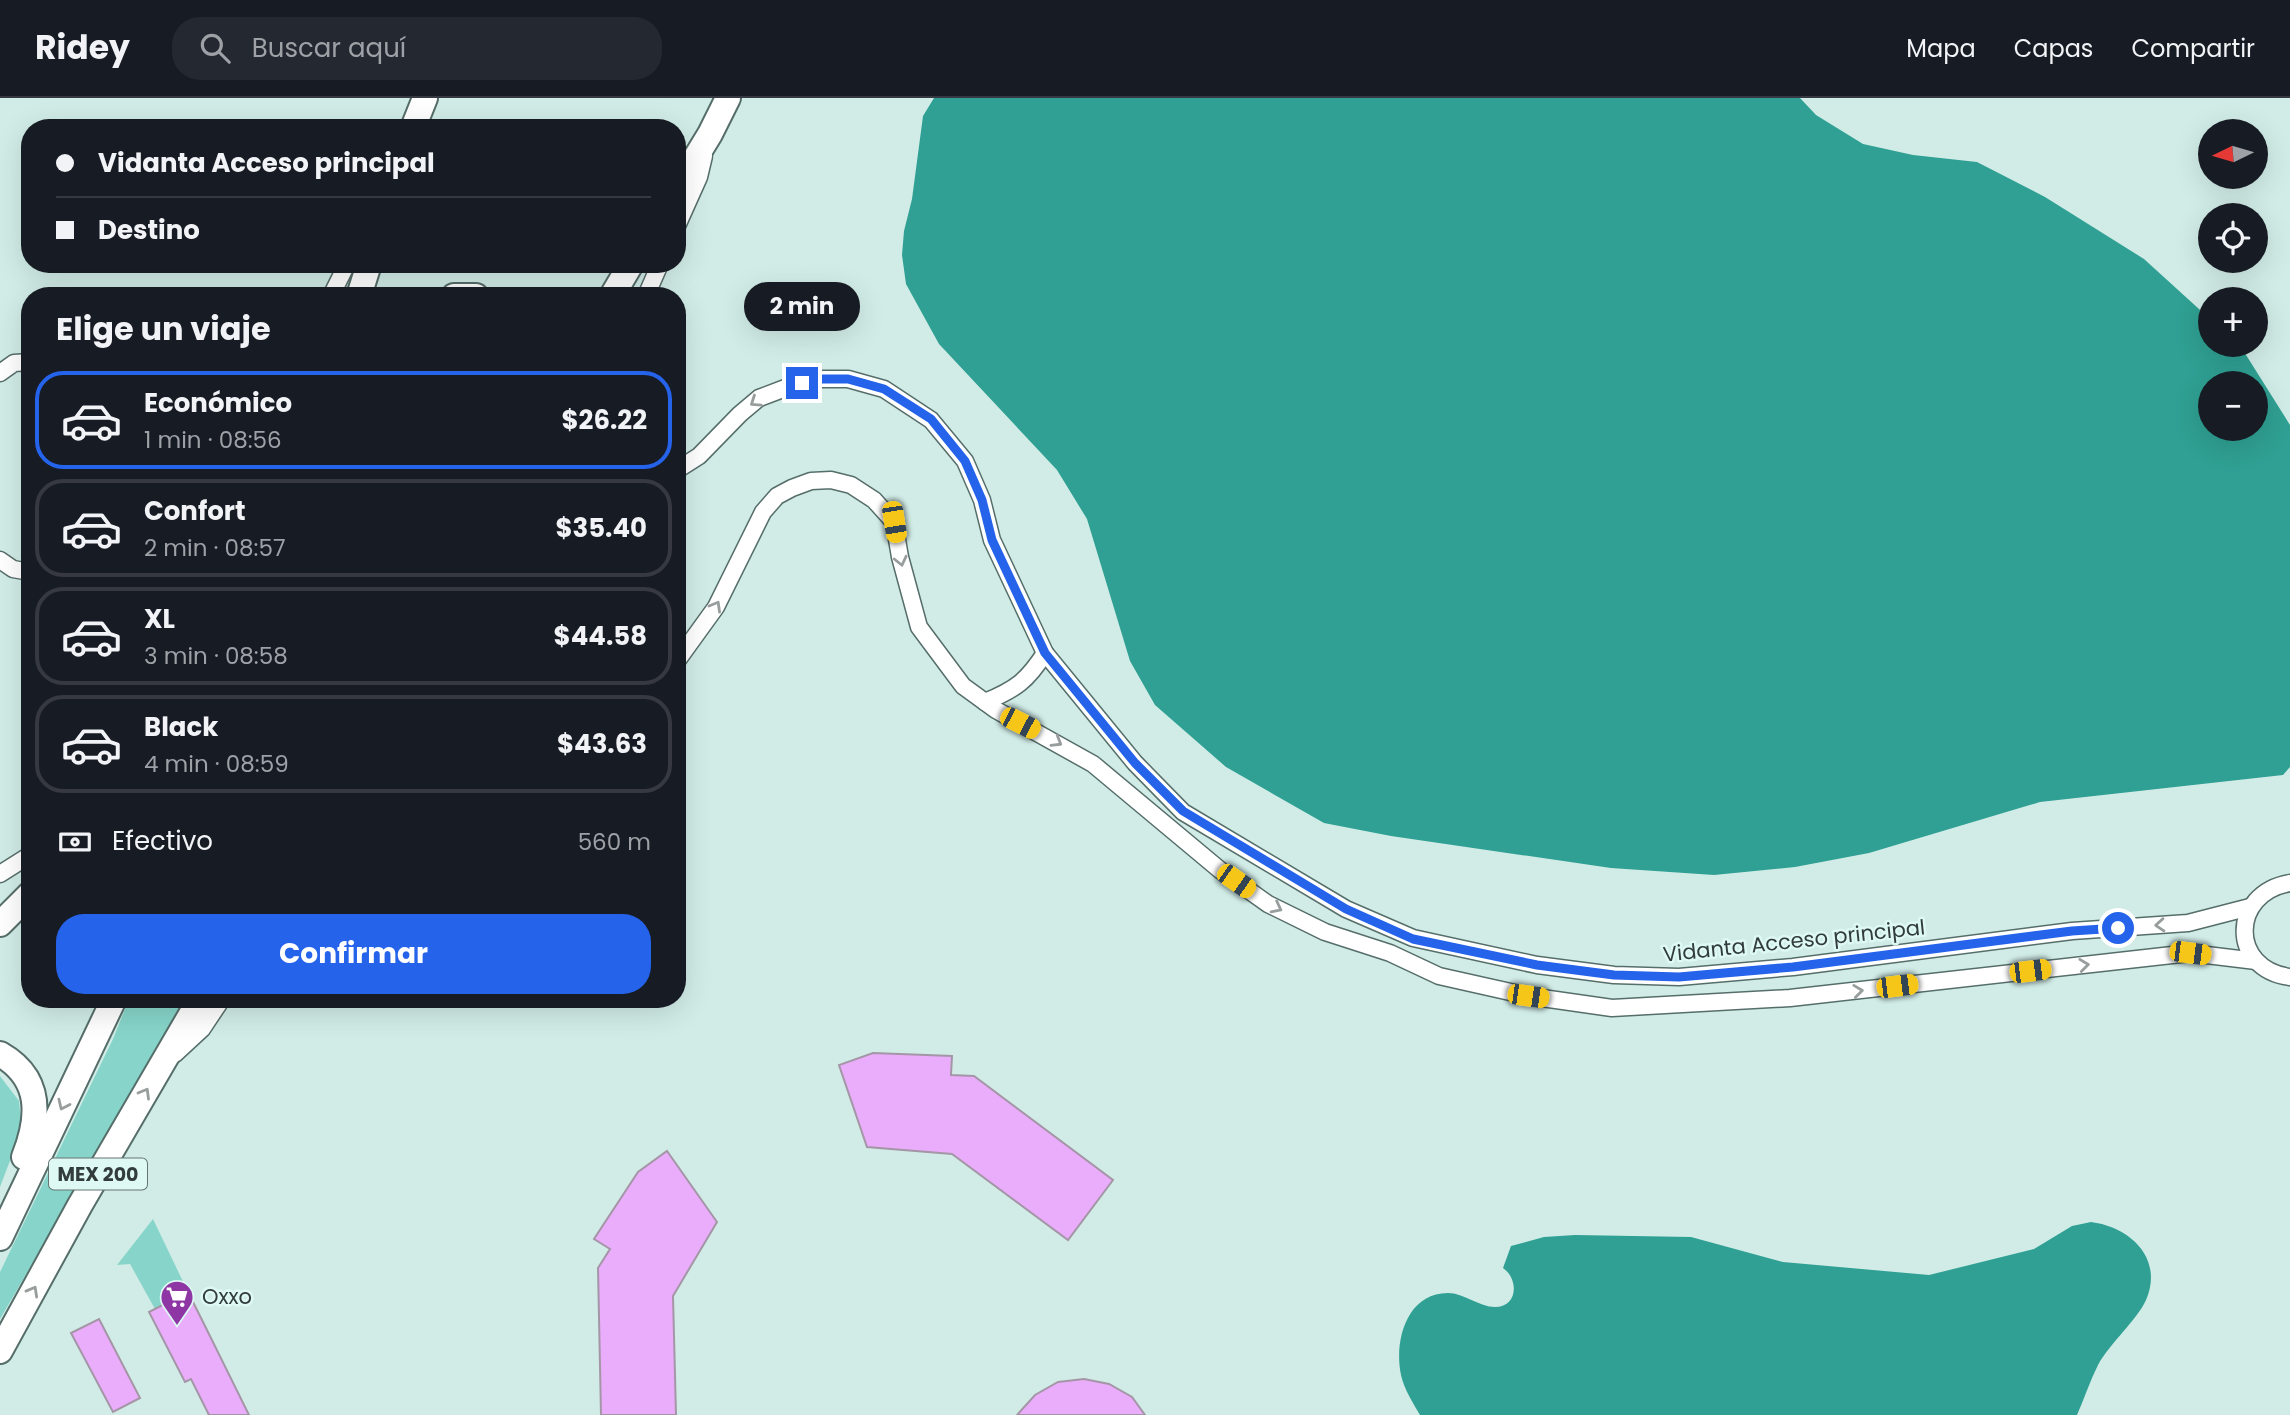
<!DOCTYPE html>
<html lang="es">
<meta charset="utf-8">
<style>
:root{--surface:#171b24;--page:#242831;--text:#f1f3f6;--muted:#9ea1a6;--line:#363941;--accent:#2563eb}
body{margin:0;font-family:Poppins,sans-serif;background:var(--page);color:var(--text);height:100vh;display:flex;flex-direction:column;font-size:26px;white-space:nowrap}
*{box-sizing:border-box;margin:0}
p{font-size:23px;color:var(--muted)}
.icon{flex:none;width:38px;height:38px;fill:none;stroke:currentColor;stroke-width:2;stroke-linecap:round;stroke-linejoin:round}
.map{position:relative;flex:1;overflow:hidden}
.panel{position:absolute;left:21px;top:189px;width:665px;height:721px;display:flex;flex-direction:column;background:var(--surface);border-radius:28px;box-shadow:0 7px 28px #0002}
.panel>*{flex:none}
.top-card{position:absolute;left:21px;top:21px;width:665px;height:154px;border-radius:28px;box-shadow:0 7px 28px #0002;display:grid;align-content:center;height:154px;padding:0 35px;background:var(--surface)}
.needle{width:46px;rotate:265deg}
.tools{position:absolute;left:2198px;top:21px;display:grid;gap:14px}
.tools a{display:grid;place-items:center;width:70px;height:70px;border-radius:50%;background:var(--surface);box-shadow:0 7px 28px #0002;font-size:35px}
.end{position:absolute;width:32px;height:32px;margin:-16px;border:9px solid #2563eb;background:#fff;box-shadow:0 0 0 4px #fff}
.from{border-radius:50%}
.bubble{position:absolute;height:49px;border-radius:24px;background:var(--surface);box-shadow:0 7px 28px #0002;font-size:23px;font-weight:700;line-height:49px;text-align:center}
.car{position:absolute;width:21px;height:42px;margin:-21px -10px;border-radius:9px;box-shadow:0 0 5px 2px #0007;background:linear-gradient(#f5c518 24%,#345 0 40%,#f5c518 0 76%,#345 0 86%,#f5c518 0)}
.top-card b{display:flex;align-items:center;gap:24px;height:66px;font-size:26px}
.top-card b+b{border-top:2px solid var(--line)}
.top-card i{width:18px;height:18px;background:var(--text)}
ul{padding:0;list-style:none}
li{display:flex;align-items:center;gap:21px;height:98px;margin:0 14px 10px;padding:0 21px;border:4px solid var(--line);border-radius:28px}
li div{flex:1}
li b{display:block;font-size:26px}
li em{font-style:normal;font-weight:700}
li.selected{border-color:var(--accent)}
li>.icon{width:63px;height:63px;stroke-width:1.5}
h2{padding:0 35px;font-size:32px;line-height:84px}
.pay{display:flex;align-items:center;gap:18px;height:77px;padding:0 35px;font-size:26px}
.pay p{margin-inline-start:auto}
.action{display:flex;gap:14px;margin-top:auto;padding:14px 35px}
.action a{flex:1;height:80px;border-radius:28px;background:var(--accent);color:#fff;font-size:28px;font-weight:700;line-height:80px;text-align:center}
header{display:flex;align-items:center;gap:42px;box-sizing:border-box;height:98px;padding:0 35px;background:var(--surface);border-bottom:2px solid var(--line)}
header strong{font-size:33px}
nav{display:flex;gap:38px;margin-inline-start:auto;font-size:24px}
.search{width:490px;height:63px;background:var(--page);display:flex;align-items:center;gap:18px;box-sizing:border-box;padding:0 24px;border-radius:28px;color:var(--muted);font-size:26px}
.map>svg:first-child{display:block}
.green{fill:#87d5ca}
.water{fill:#2fa093;fill-rule:evenodd}
.building{fill:#eaadfb;stroke:#a496a7;stroke-width:2}
.lines{fill:none;stroke-linecap:round;stroke-linejoin:round}
.minor-casing{stroke:#566e6a;stroke-width:19}
.trunk-casing{stroke:#566e6a;stroke-width:28}
.minor{stroke:#fff;stroke-width:16}
.trunk{stroke:#fff;stroke-width:24}
.oneway{stroke:#989e9d}
.route{stroke:#2563eb;stroke-width:9}
.labels{text-anchor:middle;stroke-width:5;stroke-linejoin:round;paint-order:stroke}
.shield{fill:#def9f4;stroke:#667572;stroke-width:2}
.shield-label{font-size:19px;font-weight:bold;fill:#323d3b}
.street-label{font-size:21px;fill:#323d3b;stroke:#def9f4}
.poi-label{font-size:21px;fill:#323d3b;stroke:#def9f4;text-anchor:start}
</style>
<header>
<strong>Ridey</strong>
<div class="search"><svg class="icon" aria-label="search" viewBox="0 0 24 24"><circle cx="10" cy="10" r="6"/><path d="M15 15l6 6"/></svg>Buscar aquí</div>
<nav><a>Mapa</a><a>Capas</a><a>Compartir</a></nav>
</header>
<div class="map">
<svg width="2290" height="1317" viewBox="0 0 2290 1317">
<rect width="100%" height="100%" fill="#d1ece7"/>
<g class="green">
<path d="M129 901H186L0 1221V1174L113 941Z"/>
<path d="M0 978 19 1003 22 1031 0 1089Z"/>
<path d="M153 1121 188 1194 155 1211 130 1166 117 1167Z"/>
</g>
<g class="water">
<path d="M934 0H1800L1816 17 1863 46 1913 57 1977 64 2045 99 2144 161 2210 221V247L2241 249 2290 327V669L2283 677 2040 704 1869 755 1795 769 1714 777 1611 770 1391 738 1324 725 1226 669 1155 607 1130 563 1087 421 1057 372 939 246 906 186 902 157 904 133 912 101 923 18ZM2210 285H2256V331H2210Z"/>
<path d="M2091 1124C2130 1129 2164 1160 2146 1202 2137 1222 2110 1245 2098 1267 2090 1283 2084 1301 2077 1317H1420C1413 1305 1404 1291 1401 1277 1394 1244 1406 1195 1448 1195 1464 1195 1479 1209 1495 1209 1518 1209 1519 1181 1503 1170L1511 1148 1544 1139 1575 1137 1691 1139 1783 1164 1929 1177 2034 1151 2072 1128Z"/>
</g>
<g class="building">
<path d="M873 955 952 958 951 977 974 978 1113 1082 1068 1142 952 1056 867 1049 839 967Z"/>
<path d="M667 1053 717 1124 673 1198 676 1317H601L598 1170 610 1151 594 1141 638 1074Z"/>
<path d="M188 1194 205 1228 249 1317H209L191 1281 185 1284 149 1214Z"/>
<path d="M99 1221 140 1300 113 1314 71 1235Z"/>
<path d="M1084 1281 1109 1286 1132 1299 1145 1317H1017L1035 1297 1058 1284Z"/>
</g>
<g class="lines">
<defs>
<g id="minor">
<path d="M677 128 699 79 704 58"/>
<path d="M331 198 347 166"/>
<path d="M646 198 660 166"/>
<path d="M0 275 14 265 30 264"/>
<path d="M677 372 699 358 740 316 759 300 788 289 816 281H848L884 291 931 322 965 363 982 402 992 442 1045 555 1135 665 1183 714 1346 811 1413 840 1537 867 1614 877 1679 879 1793 869 2072 833 2188 825 2250 809"/>
<path d="M0 462 13 471 30 474"/>
<path d="M677 563 716 509 763 414 777 398 792 390 811 383 831 382 851 387 874 402 894 424 900 459 919 529 963 588 996 612 1093 666 1220 772 1268 806 1325 834 1390 855 1439 878 1528 898 1612 910 1790 900 2190 855 2256 863"/>
<path d="M985 604C1016 591 1027 583 1045 555"/>
<path d="M0 776 30 757"/>
<path d="M2290 785C2230 795 2229 871 2290 879"/>
<path d="M175 956 202 931 222 901"/>
</g>
<g id="trunk">
<path d="M413 30 425 0"/>
<path d="M677 90 710 36 728 0"/>
<path d="M359 198 369 166"/>
<path d="M454 198H476"/>
<path d="M612 198 631 166"/>
<path d="M0 826 30 796"/>
<path d="M0 956C42 980 40 1019 24 1059"/>
<path d="M0 1140 114 901"/>
<path d="M0 1253 80 1107 200 901"/>
</g>
</defs>
<use href="#minor" class="minor-casing"/>
<use href="#trunk" class="trunk-casing"/>
<use href="#minor" class="minor"/>
<use href="#trunk" class="trunk"/>
</g>
<defs><path id="oneway-chevron" d="M-2-3.5L2.5 0L-2 3.5" fill="none" stroke-width="1.6" stroke-linecap="round" stroke-linejoin="round" transform="scale(1.75)"/></defs>
<g class="oneway">
<use href="#oneway-chevron" transform="translate(755 304) rotate(146)"/>
<use href="#oneway-chevron" transform="translate(901 463) rotate(77)"/>
<use href="#oneway-chevron" transform="translate(716 508) rotate(-60)"/>
<use href="#oneway-chevron" transform="translate(1057 644) rotate(31)"/>
<use href="#oneway-chevron" transform="translate(1277 810) rotate(27)"/>
<use href="#oneway-chevron" transform="translate(2160 827) rotate(176)"/>
<use href="#oneway-chevron" transform="translate(2084 867) rotate(-7)"/>
<use href="#oneway-chevron" transform="translate(1858 893) rotate(-7)"/>
<use href="#oneway-chevron" transform="translate(145 995) rotate(-60)"/>
<use href="#oneway-chevron" transform="translate(63 1007) rotate(115)"/>
<use href="#oneway-chevron" transform="translate(33 1193) rotate(-61)"/>
</g>
<g class="lines">
<path class="route" d="M802 285 816 281H848L884 291 931 321 965 363 982 402 992 442 1045 555 1135 665 1183 713 1346 811 1413 841 1537 867 1614 877 1679 879 1793 869 2072 833 2118 830"/>
</g>
<defs>
<symbol id="supermarket-pin" viewBox="-11 -11 22 30"><path d="M0 17L-7.5 6A9.5 9.5 0 1 1 7.5 6Z" fill="#8e37a4" stroke="#def9f4"/><path d="M-6-5.5h2.5l.6 2H6L4.5 2H-2.5L-4.4-4H-6ZM-1.5 3.2a1.3 1.3 0 1 0 .1 0ZM3 3.2a1.3 1.3 0 1 0 .1 0Z" fill="#fff"/></symbol>
</defs>
<g fill-rule="evenodd">
<use href="#supermarket-pin" x="158" y="1180" width="38" height="52"/>
</g>
<g class="labels">
<rect class="shield" x="49" y="1060.5" width="98" height="31" rx="5"/>
<g class="shield-label">
<text x="98" y="1083">MEX 200</text>
</g>
<g class="street-label">
<text transform="translate(1794 843) rotate(-6)" y="7">Vidanta Acceso principal</text>
</g>
<g class="poi-label">
<text x="202" y="1206">Oxxo</text>
</g>
</g>
</svg>
<div class="tools">
<a><svg class="needle" viewBox="-14 -14 28 28"><path d="M0-13l5 13h-10z" fill="#e53935"/><path d="M0 13l5-13h-10z" fill="#9ea1a6"/></svg></a>
<a><svg class="icon" aria-label="locate" viewBox="0 0 24 24"><circle cx="12" cy="12" r="6"/><path d="M12 2v4M12 18v4M2 12h4M18 12h4"/></svg></a>
<a>+</a>
<a>−</a>
</div>
<i class="end from" style="left:2118px;top:830px"></i>
<i class="end" style="left:802px;top:285px"></i>
<div class="bubble" style="left:744px;top:184px;width:116px">2 min</div>
<i class="car" style="left:894px;top:424px;rotate:171deg"></i>
<i class="car" style="left:1020px;top:625px;rotate:117deg"></i>
<i class="car" style="left:1236px;top:783px;rotate:125deg"></i>
<i class="car" style="left:2190px;top:855px;rotate:97deg"></i>
<i class="car" style="left:2030px;top:873px;rotate:83deg"></i>
<i class="car" style="left:1897px;top:888px;rotate:83deg"></i>
<i class="car" style="left:1528px;top:898px;rotate:98deg"></i>
<div class="top-card">
<b><i class="from"></i>Vidanta Acceso principal</b>
<b><i></i>Destino</b>
</div>
<section class="panel">
<h2>Elige un viaje</h2>
<ul>
<li class="selected"><svg class="icon" aria-label="car" viewBox="0 0 24 24"><path d="M5 17H2v-5l4-1 3-4h7l3 4 3 1v5h-3M9 17h6M6 11h13"/><circle cx="7" cy="17" r="2"/><circle cx="17" cy="17" r="2"/></svg><div><b>Económico</b><p>1 min · 08:56</p></div><em>$26.22</em></li>
<li><svg class="icon" aria-label="car" viewBox="0 0 24 24"><path d="M5 17H2v-5l4-1 3-4h7l3 4 3 1v5h-3M9 17h6M6 11h13"/><circle cx="7" cy="17" r="2"/><circle cx="17" cy="17" r="2"/></svg><div><b>Confort</b><p>2 min · 08:57</p></div><em>$35.40</em></li>
<li><svg class="icon" aria-label="car" viewBox="0 0 24 24"><path d="M5 17H2v-5l4-1 3-4h7l3 4 3 1v5h-3M9 17h6M6 11h13"/><circle cx="7" cy="17" r="2"/><circle cx="17" cy="17" r="2"/></svg><div><b>XL</b><p>3 min · 08:58</p></div><em>$44.58</em></li>
<li><svg class="icon" aria-label="car" viewBox="0 0 24 24"><path d="M5 17H2v-5l4-1 3-4h7l3 4 3 1v5h-3M9 17h6M6 11h13"/><circle cx="7" cy="17" r="2"/><circle cx="17" cy="17" r="2"/></svg><div><b>Black</b><p>4 min · 08:59</p></div><em>$43.63</em></li>
</ul>
<div class="pay"><svg class="icon" aria-label="cash" viewBox="0 0 24 24"><path d="M3 7h18v10H3z"/><circle cx="12" cy="12" r="2"/></svg>Efectivo<p>560 m</p></div>
<div class="action"><a>Confirmar</a></div>
</section>
</div>
